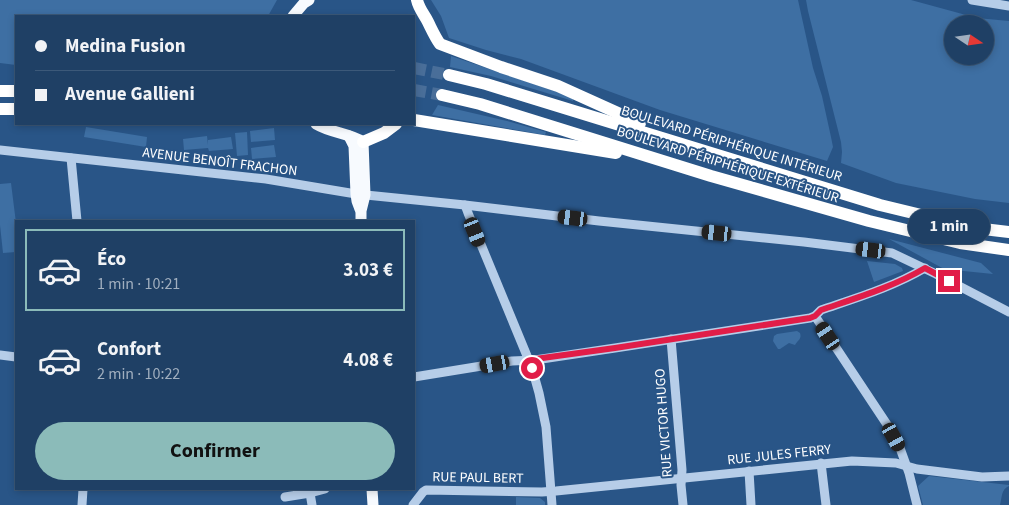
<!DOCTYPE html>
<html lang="fr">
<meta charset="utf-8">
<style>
:root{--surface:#1f4065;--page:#2c4b6e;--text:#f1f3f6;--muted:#a1afbf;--line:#3c5979;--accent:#8bbbb9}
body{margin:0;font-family:"Source Sans 3",sans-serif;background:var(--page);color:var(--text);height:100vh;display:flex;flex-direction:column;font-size:19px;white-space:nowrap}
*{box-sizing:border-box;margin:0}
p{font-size:16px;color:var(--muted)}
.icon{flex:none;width:28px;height:28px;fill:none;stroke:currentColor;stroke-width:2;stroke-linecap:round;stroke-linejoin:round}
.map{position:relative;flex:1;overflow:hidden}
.details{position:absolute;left:15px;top:220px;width:400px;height:270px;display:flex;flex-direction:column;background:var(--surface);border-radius:0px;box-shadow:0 2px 8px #0003,0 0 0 1px var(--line)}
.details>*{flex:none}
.hud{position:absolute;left:15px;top:15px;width:400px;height:110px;border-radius:0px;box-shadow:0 2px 8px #0003,0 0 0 1px var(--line);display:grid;align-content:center;height:110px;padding:0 20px;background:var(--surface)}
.needle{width:32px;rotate:103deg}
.controls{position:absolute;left:944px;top:15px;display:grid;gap:10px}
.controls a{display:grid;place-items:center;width:50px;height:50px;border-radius:50%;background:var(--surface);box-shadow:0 2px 8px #0003,0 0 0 1px var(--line);font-size:25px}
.end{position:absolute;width:22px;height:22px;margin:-11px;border:6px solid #e11d48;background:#fff;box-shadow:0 0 0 2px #fff}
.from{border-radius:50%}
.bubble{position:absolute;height:35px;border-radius:18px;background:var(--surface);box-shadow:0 2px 8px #0003,0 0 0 1px var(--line);font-size:16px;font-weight:700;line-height:35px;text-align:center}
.car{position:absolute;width:15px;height:30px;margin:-15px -8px;border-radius:6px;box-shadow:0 0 4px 1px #0007;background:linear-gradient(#222 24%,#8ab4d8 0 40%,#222 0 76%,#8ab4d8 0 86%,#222 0)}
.hud b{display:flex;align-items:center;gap:18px;height:48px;font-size:19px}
.hud b+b{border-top:1px solid var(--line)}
.hud i{width:12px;height:12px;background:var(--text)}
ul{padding:9px 0 0;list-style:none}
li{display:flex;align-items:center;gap:15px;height:82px;margin:0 10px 8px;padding:0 10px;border:2px solid transparent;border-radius:0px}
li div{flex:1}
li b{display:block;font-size:19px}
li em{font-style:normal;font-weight:700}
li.current{border-color:var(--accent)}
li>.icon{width:45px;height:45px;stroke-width:1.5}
.cta{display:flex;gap:10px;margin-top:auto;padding:10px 20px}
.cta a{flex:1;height:58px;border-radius:30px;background:var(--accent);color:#111;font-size:20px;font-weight:700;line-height:58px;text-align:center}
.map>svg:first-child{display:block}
.green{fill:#3e6fa3;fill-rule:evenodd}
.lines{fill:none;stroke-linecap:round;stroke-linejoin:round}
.highway-tunnel{stroke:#496e99;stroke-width:12;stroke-dasharray:12 6;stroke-linecap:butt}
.minor{stroke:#b6cde8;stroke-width:9}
.major{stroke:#f7fafe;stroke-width:11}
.highway{stroke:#fff;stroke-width:12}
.route{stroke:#e11d48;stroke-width:6}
.labels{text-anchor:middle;stroke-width:4;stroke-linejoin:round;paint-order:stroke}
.street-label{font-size:14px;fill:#fff;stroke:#295587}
</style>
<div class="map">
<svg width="1009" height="505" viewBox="0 0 1009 505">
<rect width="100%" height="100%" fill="#295587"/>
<g class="green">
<path d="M0 0H277L268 16H16V65L0 63Z"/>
<path d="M431 0H798L813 68 822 96 831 137 833 147 827 161 660 110 521 59 486 50 449 38 441 16Z"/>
<path d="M806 0H911L977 18 1009 21V203L975 199 896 183 841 163 842 152 841 142 808 11ZM952 24H985V56H952Z"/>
<path d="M451 56 557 92 573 99V101L491 76 450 67Z"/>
<path d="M438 105 507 121 546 132 545 135 432 115Z"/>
<path d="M86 127 147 137 146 147 84 137Z"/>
<path d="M274 128 275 140 251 142 250 131Z"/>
<path d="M247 132 248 155 237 156 235 133Z"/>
<path d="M207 136 208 145V140L231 137 233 149 209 151 208 148 184 150 183 139Z"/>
<path d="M274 145 276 157 252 159 251 148Z"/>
<path d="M11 183 16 223V252L3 253 0 225V184Z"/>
<path d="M889 239 981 263 993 274 944 269Z"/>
<path d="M867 261 895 264 902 268 903 271 874 282Z"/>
<path d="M797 331 800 333C802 339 798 340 795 345L789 343 780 349H778L773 341 774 336 777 334Z"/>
<path d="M929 476 1009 485V486C1001 489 1002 498 1000 505H923L918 486Z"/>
<path d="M516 497 540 498 545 502V505H516Z"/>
</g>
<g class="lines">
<g class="highway-tunnel">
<path d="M414 68 449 75"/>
<path d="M414 90 442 95"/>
</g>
<g class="minor">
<path d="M972 0 1009 6"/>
<path d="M0 150 266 179 356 194 465 205 599 221 804 242 892 253 936 274 1009 312"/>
<path d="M71 158 77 221"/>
<path d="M465 205 468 213 532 368 539 393 546 427 552 505"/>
<path d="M815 316 888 426 900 448 909 473 917 505"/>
<path d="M671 339 682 470 681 485 683 505"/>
<path d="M0 355 16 357"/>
<path d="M414 377 512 361 535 360 615 348 810 318 815 316 821 310C856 298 893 287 925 268"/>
<path d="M821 463 826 505"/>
<path d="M749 471 751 505"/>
<path d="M310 493 312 505"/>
<path d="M285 497 310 493 325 489"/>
<path d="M82 505 83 489"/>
<path d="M413 505 423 492 426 490 542 492 556 491 852 461 896 463 917 469 982 477 1009 476"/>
</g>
<g class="major">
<path d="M293 16 304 3 309 0"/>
<path d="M316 124C331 133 349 133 363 142L365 195 361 211V221"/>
<path d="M349 136 354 146 356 194 357 201 360 209"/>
<path d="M372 489 373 505"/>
</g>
<g class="highway">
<path d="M417 0C419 9 424 14 428 22 432 30 435 37 440 44L501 67 558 86 640 123"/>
<path d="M449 75 486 84 880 205 975 228 1009 232"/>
<path d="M0 91H16"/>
<path d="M442 95 480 104 711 176 869 221 960 243 1009 250"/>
<path d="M0 109H16"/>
<path d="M414 120 616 153"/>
<path d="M363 142 384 133 396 124"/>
</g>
</g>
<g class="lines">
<path class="route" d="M532 368 528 360 615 348 810 318 815 316 821 310C856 298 893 287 925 268L949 281"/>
</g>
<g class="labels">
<g class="street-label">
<text transform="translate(732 143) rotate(17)" y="5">BOULEVARD PÉRIPHÉRIQUE INTÉRIEUR</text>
<text transform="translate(220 161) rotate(7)" y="5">AVENUE BENOÎT FRACHON</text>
<text transform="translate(728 164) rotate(17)" y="5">BOULEVARD PÉRIPHÉRIQUE EXTÉRIEUR</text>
<text transform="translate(663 423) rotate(-94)" y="5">RUE VICTOR HUGO</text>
<text transform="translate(779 454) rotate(-6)" y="5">RUE JULES FERRY</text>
<text transform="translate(478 477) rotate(1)" y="5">RUE PAUL BERT</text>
</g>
</g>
</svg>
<div class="controls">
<a><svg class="needle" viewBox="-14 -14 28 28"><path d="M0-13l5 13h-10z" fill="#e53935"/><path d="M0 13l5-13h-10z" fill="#a1afbf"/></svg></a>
</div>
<i class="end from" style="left:532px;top:368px"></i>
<i class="end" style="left:949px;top:281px"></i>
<div class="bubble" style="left:908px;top:209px;width:82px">1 min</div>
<i class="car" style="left:573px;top:218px;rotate:277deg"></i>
<i class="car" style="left:475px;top:232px;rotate:158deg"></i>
<i class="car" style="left:717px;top:233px;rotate:276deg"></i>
<i class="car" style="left:871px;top:250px;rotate:277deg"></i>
<i class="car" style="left:828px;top:336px;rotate:326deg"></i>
<i class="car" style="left:495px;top:364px;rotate:260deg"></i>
<i class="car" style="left:894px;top:437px;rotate:151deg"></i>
<div class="hud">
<b><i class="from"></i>Medina Fusion</b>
<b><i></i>Avenue Gallieni</b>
</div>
<section class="details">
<ul>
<li class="current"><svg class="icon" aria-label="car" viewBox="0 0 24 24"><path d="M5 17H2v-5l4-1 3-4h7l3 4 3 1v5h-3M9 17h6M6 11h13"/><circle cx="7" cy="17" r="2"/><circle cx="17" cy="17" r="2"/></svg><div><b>Éco</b><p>1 min · 10:21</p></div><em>3.03 €</em></li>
<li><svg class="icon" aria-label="car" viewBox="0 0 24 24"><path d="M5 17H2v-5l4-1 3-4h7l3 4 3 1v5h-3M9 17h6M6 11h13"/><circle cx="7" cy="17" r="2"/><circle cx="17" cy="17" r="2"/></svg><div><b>Confort</b><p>2 min · 10:22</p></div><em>4.08 €</em></li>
</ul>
<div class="cta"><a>Confirmer</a></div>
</section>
</div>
